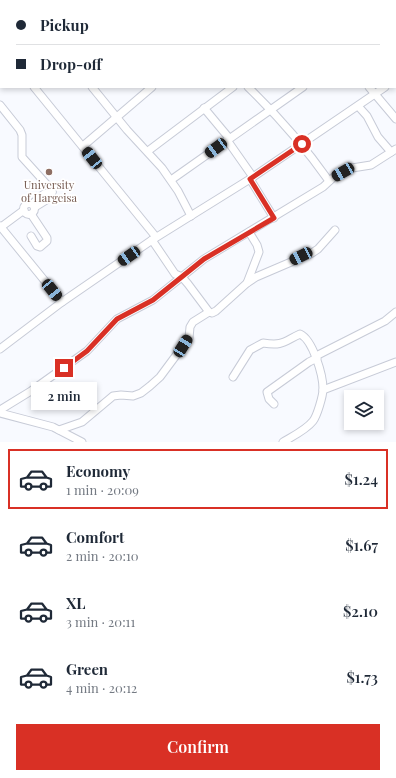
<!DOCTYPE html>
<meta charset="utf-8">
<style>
:root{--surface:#fff;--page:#f2f2f3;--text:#1f2937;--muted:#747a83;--line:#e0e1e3;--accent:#d93025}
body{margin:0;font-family:"Playfair Display",serif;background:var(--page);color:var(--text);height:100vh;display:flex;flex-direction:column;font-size:15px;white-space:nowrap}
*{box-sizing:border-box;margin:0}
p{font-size:13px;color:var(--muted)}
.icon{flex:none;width:22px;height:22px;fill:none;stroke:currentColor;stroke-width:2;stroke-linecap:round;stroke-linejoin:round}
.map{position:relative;height:442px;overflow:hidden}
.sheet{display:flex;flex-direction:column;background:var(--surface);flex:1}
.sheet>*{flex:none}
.guide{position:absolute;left:0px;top:0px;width:396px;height:88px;box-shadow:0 2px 6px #0003;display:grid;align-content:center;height:88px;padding:0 16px;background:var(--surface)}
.tools{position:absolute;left:344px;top:390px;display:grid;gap:8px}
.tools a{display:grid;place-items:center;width:40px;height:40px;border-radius:0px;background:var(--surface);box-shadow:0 2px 6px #0003;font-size:20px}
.end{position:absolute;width:18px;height:18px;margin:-9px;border:5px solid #d93025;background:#fff;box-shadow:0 0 0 2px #fff}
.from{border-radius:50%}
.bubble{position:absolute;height:28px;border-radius:0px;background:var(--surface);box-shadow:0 2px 6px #0003;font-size:13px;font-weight:600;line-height:28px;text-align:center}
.car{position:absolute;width:12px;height:24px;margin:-12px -6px;border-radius:5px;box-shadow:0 0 3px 1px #0007;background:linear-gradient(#222 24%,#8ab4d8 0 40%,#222 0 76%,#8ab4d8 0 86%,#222 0)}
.guide b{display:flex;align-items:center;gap:14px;height:38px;font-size:15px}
.guide b+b{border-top:1px solid var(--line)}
.guide i{width:10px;height:10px;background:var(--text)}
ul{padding:7px 0 0;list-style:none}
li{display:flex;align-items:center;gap:12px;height:60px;margin:0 8px 6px;padding:0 8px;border:2px solid transparent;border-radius:0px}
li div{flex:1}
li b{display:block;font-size:15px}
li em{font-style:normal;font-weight:600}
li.active{border-color:var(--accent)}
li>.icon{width:36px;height:36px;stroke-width:1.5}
.cta{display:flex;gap:8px;margin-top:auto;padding:8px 16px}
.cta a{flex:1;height:46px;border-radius:0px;background:var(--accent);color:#fff;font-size:16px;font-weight:600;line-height:46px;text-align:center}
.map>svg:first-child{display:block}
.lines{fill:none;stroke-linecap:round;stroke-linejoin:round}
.minor-casing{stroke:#c7cbd7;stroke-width:9}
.minor{stroke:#fff;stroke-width:7}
.route{stroke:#d93025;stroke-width:5}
.education-dot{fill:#8d6e63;stroke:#fff;stroke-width:1.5}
.labels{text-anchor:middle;stroke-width:3.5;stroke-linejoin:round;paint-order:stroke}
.education-label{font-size:11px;fill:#785e54;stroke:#fff}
</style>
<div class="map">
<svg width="396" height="442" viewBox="0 0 396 442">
<rect width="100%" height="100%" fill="#f8faff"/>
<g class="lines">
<defs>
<g id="minor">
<path d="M16 0 17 1"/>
<path d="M101 0 102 1"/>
<path d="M290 0 291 1"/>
<path d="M6 1 7 0"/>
<path d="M23 1 24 0"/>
<path d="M114 1 116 0"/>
<path d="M181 1 182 0"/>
<path d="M259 1 260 0"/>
<path d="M332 1 333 0"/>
<path d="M395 4 396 3"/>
<path d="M0 9 1 8"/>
<path d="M0 40H1"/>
<path d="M0 45 1 46"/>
<path d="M395 80 396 79"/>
<path d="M34 87 156 237"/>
<path d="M92 87 127 130 162 168 178 191 191 216"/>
<path d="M248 87C278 116 305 147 329 181"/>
<path d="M369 87 396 119"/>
<path d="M0 105 20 130 22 135V157L50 188 52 192"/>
<path d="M358 106 367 116 378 137 391 152"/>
<path d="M204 108 229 138"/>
<path d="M227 140 253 177"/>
<path d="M83 146 152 87"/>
<path d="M148 151 233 87"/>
<path d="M250 179 274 218"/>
<path d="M171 180 303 87"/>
<circle cx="29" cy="209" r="5.5"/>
<path d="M32 204 44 194 52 192"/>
<path d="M35 207 48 199 52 192"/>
<path d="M0 226 62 302"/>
<path d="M1 227 24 210"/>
<path d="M31 236 37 246 40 247 47 241V238L31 214"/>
<path d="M152 240 175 274 182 277 188 284 209 312 212 313 216 311 247 283 256 277 312 253 318 249 335 230"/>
<path d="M247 283 259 252 257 245 249 232"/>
<path d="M0 349 62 302 152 240 250 179 385 87"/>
<path d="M316 356 385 321 396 312"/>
<path d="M233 377 250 350 263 343C283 346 283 342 300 334 313 340 323 375 323 389 323 396 317 416 313 421 306 430 293 436 283 442"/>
<path d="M323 390 396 362"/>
<path d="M274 404 269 399 267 392 309 362 317 358"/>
<path d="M0 410 31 391 87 351 117 319 153 300 204 259 323 187 335 176 343 172 352 168 371 165 396 149"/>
<path d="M0 413 53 427 82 442"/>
<path d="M59 430 82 422 113 396 121 395 133 396 141 393 150 386 160 377 183 346 189 338 190 327 193 322 209 312"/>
</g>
</defs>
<use href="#minor" class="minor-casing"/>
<use href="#minor" class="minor"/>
</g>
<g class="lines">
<path class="route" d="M64 368 87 351 117 319 153 300 204 259 274 218 250 179 302 144"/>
</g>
<circle class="education-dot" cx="49" cy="172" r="4"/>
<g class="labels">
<g class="education-label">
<text x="49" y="189">University<tspan x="49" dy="13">of Hargeisa</tspan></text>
</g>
</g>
</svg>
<div class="tools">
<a><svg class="icon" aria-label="layers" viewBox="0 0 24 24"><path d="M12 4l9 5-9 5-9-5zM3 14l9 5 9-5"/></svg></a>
</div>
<i class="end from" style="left:302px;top:144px"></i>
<i class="end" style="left:64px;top:368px"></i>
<div class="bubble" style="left:31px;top:382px;width:66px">2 min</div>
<i class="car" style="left:216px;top:148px;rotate:234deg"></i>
<i class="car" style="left:92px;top:158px;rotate:322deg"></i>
<i class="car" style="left:343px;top:172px;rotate:240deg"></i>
<i class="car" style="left:129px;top:256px;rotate:236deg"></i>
<i class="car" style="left:301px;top:256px;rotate:243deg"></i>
<i class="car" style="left:52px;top:290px;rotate:141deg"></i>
<i class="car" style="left:183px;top:346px;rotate:32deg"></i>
<div class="guide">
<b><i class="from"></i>Pickup</b>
<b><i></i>Drop-off</b>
</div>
</div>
<section class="sheet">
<ul>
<li class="active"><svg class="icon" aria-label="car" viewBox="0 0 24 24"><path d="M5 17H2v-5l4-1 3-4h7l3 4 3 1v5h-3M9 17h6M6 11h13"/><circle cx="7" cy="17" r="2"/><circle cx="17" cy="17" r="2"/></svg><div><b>Economy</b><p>1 min · 20:09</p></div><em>$1.24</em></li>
<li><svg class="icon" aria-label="car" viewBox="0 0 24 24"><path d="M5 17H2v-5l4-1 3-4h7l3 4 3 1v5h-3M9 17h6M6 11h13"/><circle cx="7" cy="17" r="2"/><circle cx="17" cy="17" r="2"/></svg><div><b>Comfort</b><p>2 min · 20:10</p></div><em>$1.67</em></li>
<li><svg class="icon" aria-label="car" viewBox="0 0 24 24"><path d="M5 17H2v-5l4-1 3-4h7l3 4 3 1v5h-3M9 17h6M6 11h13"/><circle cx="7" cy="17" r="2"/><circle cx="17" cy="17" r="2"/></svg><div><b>XL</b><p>3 min · 20:11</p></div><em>$2.10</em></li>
<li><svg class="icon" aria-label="car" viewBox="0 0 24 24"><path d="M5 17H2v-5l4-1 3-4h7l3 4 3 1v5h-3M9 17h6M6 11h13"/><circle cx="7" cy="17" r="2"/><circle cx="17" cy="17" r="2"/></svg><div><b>Green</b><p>4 min · 20:12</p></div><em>$1.73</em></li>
</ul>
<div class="cta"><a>Confirm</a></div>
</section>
